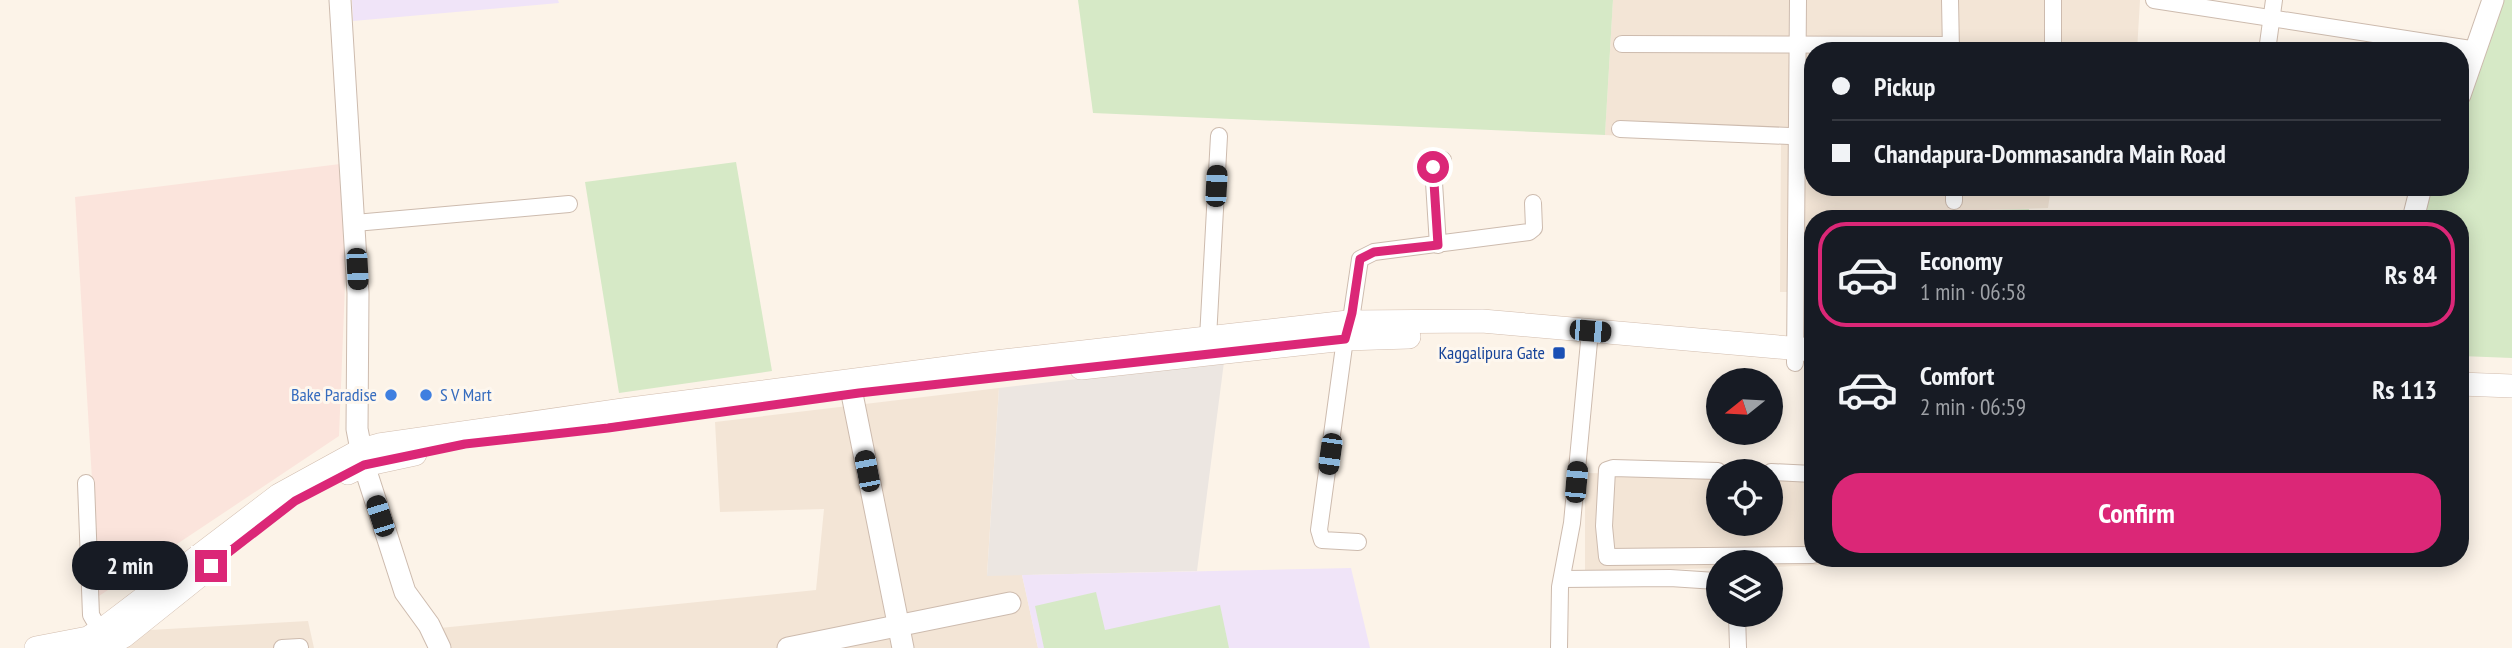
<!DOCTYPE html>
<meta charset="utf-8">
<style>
:root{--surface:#171b24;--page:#20242c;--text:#f1f3f6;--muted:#9ea1a6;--line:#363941;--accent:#db2777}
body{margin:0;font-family:"PT Sans Narrow",sans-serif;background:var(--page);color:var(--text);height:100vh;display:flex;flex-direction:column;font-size:26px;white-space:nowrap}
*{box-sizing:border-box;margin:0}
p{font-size:23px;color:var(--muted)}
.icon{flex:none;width:38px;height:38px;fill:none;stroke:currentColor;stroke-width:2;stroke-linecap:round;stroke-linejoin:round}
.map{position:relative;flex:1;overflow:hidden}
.drawer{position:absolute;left:1804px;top:210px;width:665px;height:357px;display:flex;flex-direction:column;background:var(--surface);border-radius:28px;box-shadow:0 4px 18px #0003}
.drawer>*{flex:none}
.hud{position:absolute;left:1804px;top:42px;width:665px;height:154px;border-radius:28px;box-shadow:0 4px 18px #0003;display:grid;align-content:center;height:154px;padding:0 28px;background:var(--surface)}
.needle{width:46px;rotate:252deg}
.fabs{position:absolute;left:1706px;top:368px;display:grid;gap:14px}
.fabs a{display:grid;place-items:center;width:77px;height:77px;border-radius:50%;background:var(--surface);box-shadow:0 4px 18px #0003;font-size:35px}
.end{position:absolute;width:32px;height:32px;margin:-16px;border:9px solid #db2777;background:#fff;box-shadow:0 0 0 4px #fff}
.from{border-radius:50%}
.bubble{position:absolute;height:49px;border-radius:24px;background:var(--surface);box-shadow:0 4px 18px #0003;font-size:23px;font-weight:600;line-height:49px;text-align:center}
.car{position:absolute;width:21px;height:42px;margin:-21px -10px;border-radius:9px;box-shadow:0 0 5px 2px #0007;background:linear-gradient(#222 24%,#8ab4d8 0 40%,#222 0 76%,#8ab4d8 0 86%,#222 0)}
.hud b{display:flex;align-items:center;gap:24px;height:66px;font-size:26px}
.hud b+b{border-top:2px solid var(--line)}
.hud i{width:18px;height:18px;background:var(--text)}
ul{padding:12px 0 0;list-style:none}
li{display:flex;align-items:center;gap:21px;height:105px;margin:0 14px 10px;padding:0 14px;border:4px solid transparent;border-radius:28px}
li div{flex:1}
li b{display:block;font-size:26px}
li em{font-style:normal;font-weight:600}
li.selected{border-color:var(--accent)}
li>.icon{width:63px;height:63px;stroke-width:1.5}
.cta{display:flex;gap:14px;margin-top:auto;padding:14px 28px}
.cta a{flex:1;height:80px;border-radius:28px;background:var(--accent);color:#fff;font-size:28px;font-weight:600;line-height:80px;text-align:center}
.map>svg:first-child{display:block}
.residential{fill:#f3e5d6}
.commercial{fill:#fbe4dc}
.industrial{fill:#ece6e1}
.education{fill:#f0e4f8}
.green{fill:#d6e9c6}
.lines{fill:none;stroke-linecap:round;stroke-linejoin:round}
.minor-casing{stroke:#cdbbae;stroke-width:18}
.tertiary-casing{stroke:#cdbbae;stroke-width:23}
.secondary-casing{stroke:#d2bdae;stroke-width:24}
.minor{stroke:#fff;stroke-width:16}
.tertiary{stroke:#fff;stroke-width:21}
.secondary{stroke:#fff;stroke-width:23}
.route{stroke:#db2777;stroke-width:9}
.transit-dot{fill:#1a4fb4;stroke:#fef7ee;stroke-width:2.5}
.shop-dot{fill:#3f7fe0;stroke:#fef7ee;stroke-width:2.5}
.labels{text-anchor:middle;stroke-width:6;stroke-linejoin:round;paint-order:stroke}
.transit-label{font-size:18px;fill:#164399;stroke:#fef7ee;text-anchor:end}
.shop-label{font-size:18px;fill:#366cbe;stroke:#fef7ee;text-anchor:end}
</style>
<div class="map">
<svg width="2512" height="648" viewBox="0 0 2512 648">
<rect width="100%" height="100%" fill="#fcf3e8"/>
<g class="residential">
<path d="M1613 0H2140L2137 51H1813V187H2051L2048 208 1889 213V219H1813V292H1780L1781 144 1605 135Z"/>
<path d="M999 388 987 575H1022L1038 648H447L440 628 816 590 824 509 720 512 715 422Z"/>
<path d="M1585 473 1718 475V523H1771V475L1813 476V558H1845V564L1771 567V562H1718V568L1585 572Z"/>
<path d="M308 621 314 648H121L150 630Z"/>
</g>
<path class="commercial" d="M340 164 346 260 339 436 99 596 75 197Z"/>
<path class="industrial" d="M1224 362 1197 571 987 576 999 388Z"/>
<g class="education">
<path d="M352 0H558L559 3 353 21Z"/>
<path d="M1351 568 1370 648H1038L1022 575Z"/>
</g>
<g class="green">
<path d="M1078 0H1613L1605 135 1093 113Z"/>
<path d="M2499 0H2512V358L2461 356 2460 219H2424L2430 187H2460L2461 103Z"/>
<path d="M736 162 772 371 619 393 585 182Z"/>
<path d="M2029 209 2030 219H1889V213Z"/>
<path d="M1096 592 1105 630 1220 605 1229 648H1044L1035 606Z"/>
</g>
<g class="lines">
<defs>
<g id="minor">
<path d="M1950 0 1951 51"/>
<path d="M2053 0V51"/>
<path d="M2154 0 2477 50"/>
<path d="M1622 44 1951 45"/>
<path d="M2267 51 2274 0"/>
<path d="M1620 129 1813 137"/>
<path d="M1954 187V201"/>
<path d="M355 223 569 204"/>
<path d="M1438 245 1433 167 1435 161 1443 160"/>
<path d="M1208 338 1219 136"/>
<path d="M1795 363 1798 0"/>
<path d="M1718 471 1613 468 1607 470 1604 526 1607 557 1813 555"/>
<path d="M1771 472 1813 474"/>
<path d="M86 483 91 615 105 639"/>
<path d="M1358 542 1322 540 1319 530 1345 339 1352 313 1360 259 1374 252 1529 232 1534 228 1533 203"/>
<path d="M1562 579 1670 578 1716 581 1718 583"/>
<path d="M1737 614 1738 648"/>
<path d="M282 648 300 647"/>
<path d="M1559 648 1560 587 1572 523 1590 331"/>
</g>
<g id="tertiary">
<path d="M340 0 358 293 357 429 364 465 405 592 429 625 440 648"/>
<path d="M2460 95 2493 0"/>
<path d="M2413 219 2421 187"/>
<path d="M852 394 903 648"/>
<path d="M788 648 1010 603"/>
</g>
<g id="secondary">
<path d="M1081 368 1345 339 1409 337"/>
<path d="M2460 384 2512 386"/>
<path d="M348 473 364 465 415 454"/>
<path d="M36 648 88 638 107 626 279 495 361 450 379 445 623 410 986 363 1348 322 1482 321 1813 350"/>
<path d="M103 648 124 636 199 576"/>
</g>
</defs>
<use href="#minor" class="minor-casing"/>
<use href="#tertiary" class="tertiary-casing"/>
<use href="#secondary" class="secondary-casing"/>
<use href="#minor" class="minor"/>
<use href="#tertiary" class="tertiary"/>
<use href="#secondary" class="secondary"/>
</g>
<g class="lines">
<path class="route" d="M211 566 295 501 364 465 417 454 465 444 608 428 859 393 1345 339 1352 313 1360 259 1374 252 1438 245 1433 167"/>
</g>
<rect class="transit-dot" x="1552" y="346" width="14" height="14" rx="3.5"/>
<g class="shop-dot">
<circle cx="391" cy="395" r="7"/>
<circle cx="426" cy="395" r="7"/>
</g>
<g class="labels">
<g class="transit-label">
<text x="1545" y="359">Kaggalipura Gate</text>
</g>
<g class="shop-label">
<text x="377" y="401">Bake Paradise</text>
<text x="440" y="401" text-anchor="start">S V Mart</text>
</g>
</g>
</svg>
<div class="fabs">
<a><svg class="needle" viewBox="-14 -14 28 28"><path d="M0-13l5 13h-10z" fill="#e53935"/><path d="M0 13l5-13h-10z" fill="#9ea1a6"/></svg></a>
<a><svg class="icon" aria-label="locate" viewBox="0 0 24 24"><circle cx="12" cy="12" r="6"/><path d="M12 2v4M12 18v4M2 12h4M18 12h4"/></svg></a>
<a><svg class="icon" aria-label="layers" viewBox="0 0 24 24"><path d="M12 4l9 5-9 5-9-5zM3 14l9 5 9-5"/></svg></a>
</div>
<i class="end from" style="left:1433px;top:167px"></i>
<i class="end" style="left:211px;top:566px"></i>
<div class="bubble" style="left:72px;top:541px;width:116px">2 min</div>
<i class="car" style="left:1216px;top:186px;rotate:3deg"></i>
<i class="car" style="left:357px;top:269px;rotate:177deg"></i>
<i class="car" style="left:1590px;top:331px;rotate:95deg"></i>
<i class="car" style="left:1330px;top:454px;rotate:188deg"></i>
<i class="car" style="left:867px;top:471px;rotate:349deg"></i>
<i class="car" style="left:1576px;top:482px;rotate:5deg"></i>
<i class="car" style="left:380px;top:516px;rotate:342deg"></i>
<div class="hud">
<b><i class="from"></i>Pickup</b>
<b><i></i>Chandapura-Dommasandra Main Road</b>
</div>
<section class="drawer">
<ul>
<li class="selected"><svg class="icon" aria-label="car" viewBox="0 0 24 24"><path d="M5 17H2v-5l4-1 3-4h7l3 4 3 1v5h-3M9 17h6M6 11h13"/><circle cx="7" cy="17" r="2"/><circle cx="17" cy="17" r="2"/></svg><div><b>Economy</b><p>1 min · 06:58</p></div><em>Rs 84</em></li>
<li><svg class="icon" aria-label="car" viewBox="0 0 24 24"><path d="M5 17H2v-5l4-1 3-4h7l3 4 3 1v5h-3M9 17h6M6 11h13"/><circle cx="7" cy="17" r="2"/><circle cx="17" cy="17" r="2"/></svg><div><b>Comfort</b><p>2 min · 06:59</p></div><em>Rs 113</em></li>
</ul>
<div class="cta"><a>Confirm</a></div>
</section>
</div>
